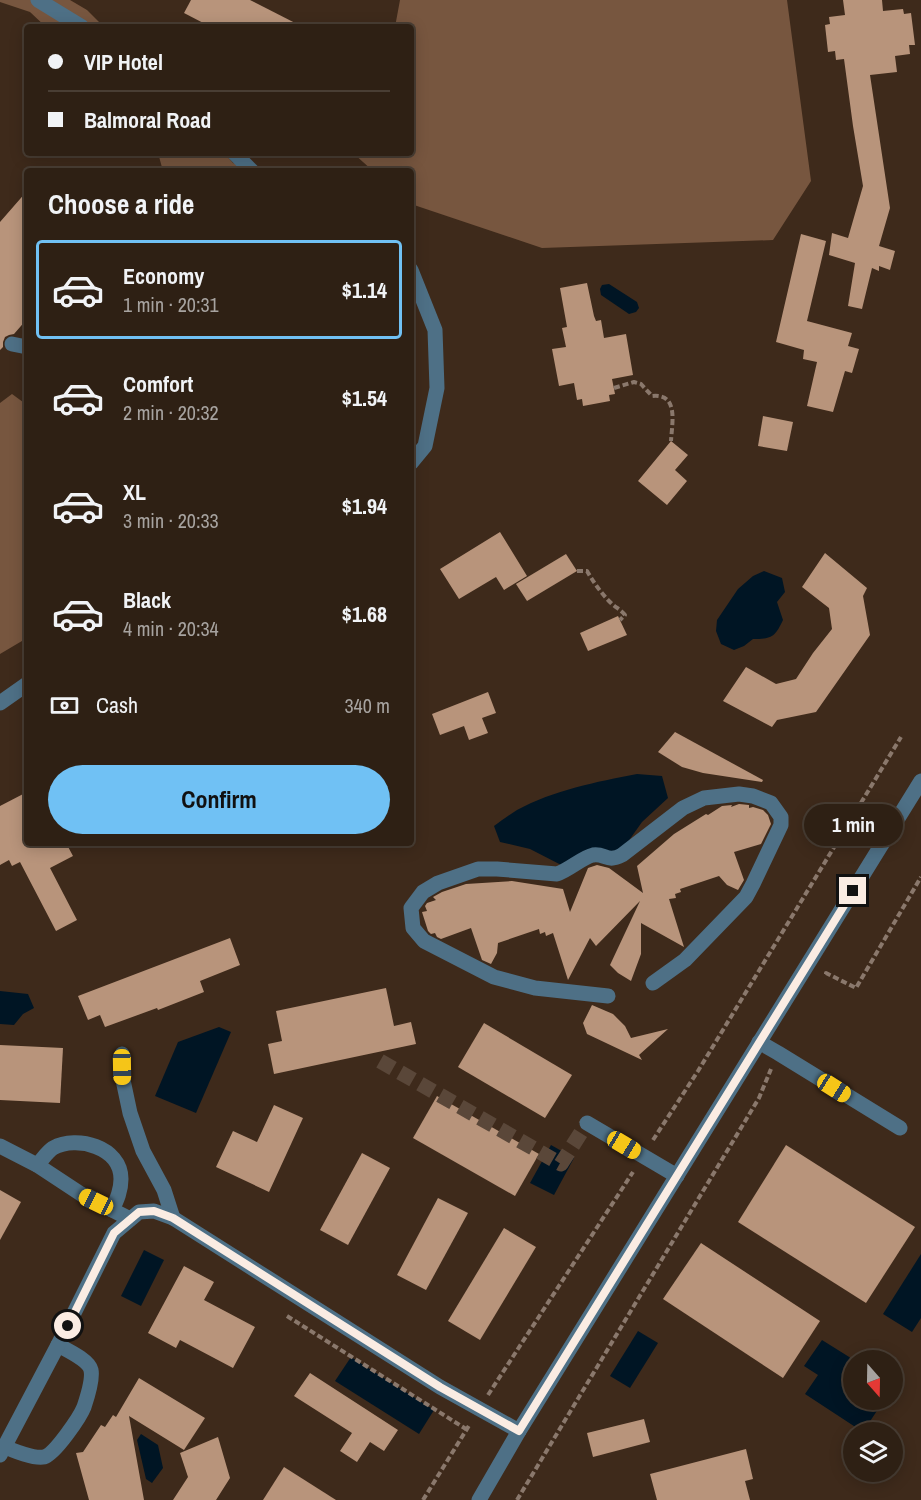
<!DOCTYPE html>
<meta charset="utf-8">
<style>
:root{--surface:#2e2014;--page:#36281d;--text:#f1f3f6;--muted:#a7a3a0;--line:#493e34;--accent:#70c1f4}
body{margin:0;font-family:"Archivo Narrow",sans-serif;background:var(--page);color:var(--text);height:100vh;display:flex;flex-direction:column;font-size:22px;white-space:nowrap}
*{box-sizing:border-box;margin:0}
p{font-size:20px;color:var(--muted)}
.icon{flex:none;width:33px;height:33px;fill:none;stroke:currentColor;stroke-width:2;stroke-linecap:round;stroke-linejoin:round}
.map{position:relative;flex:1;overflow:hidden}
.side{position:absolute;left:24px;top:168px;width:390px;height:678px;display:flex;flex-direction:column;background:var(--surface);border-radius:6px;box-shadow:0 3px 15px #0003,0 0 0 2px var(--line)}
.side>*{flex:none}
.banner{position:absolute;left:24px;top:24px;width:390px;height:132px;border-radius:6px;box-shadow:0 3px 15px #0003,0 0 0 2px var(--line);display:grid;align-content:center;height:132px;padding:0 24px;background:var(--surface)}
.needle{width:39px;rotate:160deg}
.tools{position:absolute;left:843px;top:1350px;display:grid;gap:12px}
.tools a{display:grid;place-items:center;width:60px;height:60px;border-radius:50%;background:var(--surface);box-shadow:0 3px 15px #0003,0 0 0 2px var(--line);font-size:30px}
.end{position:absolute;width:27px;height:27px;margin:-14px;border:8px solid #faece3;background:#111;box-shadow:0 0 0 3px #111}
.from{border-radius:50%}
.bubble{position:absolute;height:42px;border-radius:21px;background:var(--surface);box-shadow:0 3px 15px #0003,0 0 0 2px var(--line);font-size:20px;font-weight:800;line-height:42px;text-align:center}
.car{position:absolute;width:18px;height:36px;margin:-18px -9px;border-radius:8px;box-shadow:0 0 4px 2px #0007;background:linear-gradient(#f5c518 24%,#345 0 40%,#f5c518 0 76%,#345 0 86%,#f5c518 0)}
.banner b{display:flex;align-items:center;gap:21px;height:57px;font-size:22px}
.banner b+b{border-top:2px solid var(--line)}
.banner i{width:15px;height:15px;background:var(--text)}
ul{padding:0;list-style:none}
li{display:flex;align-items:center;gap:18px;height:99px;margin:0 12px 9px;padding:0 12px;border:3px solid transparent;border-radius:6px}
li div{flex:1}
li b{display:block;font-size:22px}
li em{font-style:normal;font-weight:800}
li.on{border-color:var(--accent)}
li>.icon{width:54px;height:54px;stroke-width:1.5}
h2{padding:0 24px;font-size:27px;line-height:72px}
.pay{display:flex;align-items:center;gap:15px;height:66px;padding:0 24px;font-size:22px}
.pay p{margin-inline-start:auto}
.button{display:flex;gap:12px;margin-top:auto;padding:12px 24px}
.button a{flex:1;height:69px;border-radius:36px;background:var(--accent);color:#111;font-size:24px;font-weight:800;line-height:69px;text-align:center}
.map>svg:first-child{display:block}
.forest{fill:#77563f}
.water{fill:#001524}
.building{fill:#b8947b}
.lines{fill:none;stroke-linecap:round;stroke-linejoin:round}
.minor-tunnel{stroke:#5a4739;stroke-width:15;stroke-dasharray:15 8;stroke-linecap:butt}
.path{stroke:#8a786c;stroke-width:4;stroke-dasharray:6 3;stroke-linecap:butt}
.minor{stroke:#4e7086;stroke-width:15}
.route{stroke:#faece3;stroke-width:8}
</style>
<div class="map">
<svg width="921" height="1500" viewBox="0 0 921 1500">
<rect width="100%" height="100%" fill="#3e2a1b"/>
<g class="forest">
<path d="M0 0H70L87 10 104 27H46L30 12 0 2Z"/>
<path d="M400 0H787L811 181 773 240 542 248 411 204V171H373L353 153H411V27H395Z"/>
<path d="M158 153H224L233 163 253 171H163Z"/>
<path d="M12 394 27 405V638L0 654V403Z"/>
</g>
<g class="water">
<path d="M609 284 637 302 639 308 636 312 629 314 601 295 600 289 602 285Z"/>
<path d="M764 571 782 578 785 592 777 602 783 620C775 637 772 639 753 639L744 646 734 650 721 644 716 631 717 620 738 589 753 576Z"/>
<path d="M637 774 662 776 668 798 642 822 620 853 567 868 530 849 500 842 494 826C501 821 509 815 517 810 554 790 596 782 637 774Z"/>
<path d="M0 991 28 994 34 1008 23 1014 14 1025 0 1024Z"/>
<path d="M219 1027 231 1032 196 1113 155 1096 178 1042Z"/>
<path d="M551 1145 574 1158 554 1195 530 1183Z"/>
<path d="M144 1250 164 1260 141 1306 121 1296Z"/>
<path d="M921 1254V1318L912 1332 883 1314Z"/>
<path d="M638 1331 658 1343 630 1388 610 1376Z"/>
<path d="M822 1340 854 1360V1400H884L863 1432 805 1394 818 1375 804 1366Z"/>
<path d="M351 1357 434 1410 419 1434 335 1381Z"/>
<path d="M141 1434 158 1445 163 1468 152 1483 146 1479 137 1440Z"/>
</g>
<g class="building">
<path d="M191 0H250L303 27H211L184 13Z"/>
<path d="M843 0H882L883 11 903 9 904 14 911 13 915 45H909L910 54 895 56 897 72 870 75 890 208 879 246 895 251 890 270 879 266V271L872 268 862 309 848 306 855 263 829 255 832 233 848 238 863 186 853 126 844 59 836 60 835 51 828 52 825 25 830 24 829 17 845 15Z"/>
<path d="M27 191V319L14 334 9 335 5 337 3 342V347L0 350V222Z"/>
<path d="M801 234 826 241 807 321 852 333 848 346 859 349 852 373 845 371 833 412 807 406 817 362 803 359 804 350 776 342Z"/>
<path d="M587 283 594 316 596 321 601 320 604 338 626 334 633 375 612 379 615 394 609 395 610 401 583 406 582 399 577 400 574 383 559 386 552 349 566 347 562 328 567 327 560 288Z"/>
<path d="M763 416 793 422 787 451 758 446Z"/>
<path d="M671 441 688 455 675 470 687 481 667 505 638 481Z"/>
<path d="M500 532 527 576 504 590 496 577 459 599 440 569Z"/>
<path d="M825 553 867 588 863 596 870 635 816 712 777 720 772 727 723 701 746 667 776 684 796 679 813 653 832 629 829 608 802 587Z"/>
<path d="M566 554 577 571 527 601 516 584Z"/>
<path d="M618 616 627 635 588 651 580 633Z"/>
<path d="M488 692 496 713 482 718 488 733 469 740 464 726 440 735 432 714Z"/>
<path d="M675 732 763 780 762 782 703 773 682 767 658 752Z"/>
<path d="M27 792V843H66L73 856 50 868 77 920 56 931 20 862 12 866 9 860 0 865V806Z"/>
<path d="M739 804 749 805V808L753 807 763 810 768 815 771 824 761 844 734 852 744 880 738 890 727 885 719 876 680 889 681 892 675 894 676 898 669 899 684 947 641 923V954L631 981 618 973 610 965 640 901 596 946 590 938 568 980 553 933 546 936 545 932 540 934 539 929 498 943 497 953 491 964 482 960 471 928 441 939 437 937 435 933 431 934 428 931 422 912 427 911 425 906 427 903 436 900 433 897 442 892 466 884 512 881 563 889 570 912 588 868 597 865 609 868 643 893 637 866 674 834 706 814 708 815 722 806 732 805 731 807Z"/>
<path d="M230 938 240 965 200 981 204 992 158 1010 157 1008 105 1027 100 1015 88 1020 78 996Z"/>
<path d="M386 988 394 1026 411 1022 416 1044 274 1074 268 1044 282 1041 276 1011Z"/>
<path d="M592 1005 613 1014 625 1026 631 1038 668 1029 639 1055 642 1060 587 1034 583 1023Z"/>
<path d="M484 1023 572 1075 545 1118 458 1067Z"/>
<path d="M0 1045 63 1048 60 1103 0 1100Z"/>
<path d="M437 1096 539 1154 515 1196 413 1138Z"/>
<path d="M274 1105 303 1118 269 1192 216 1167 233 1131 257 1142Z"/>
<path d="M786 1145 915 1227 866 1303 738 1222Z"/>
<path d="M362 1153 390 1168 348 1245 320 1230Z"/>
<path d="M0 1190 21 1202 0 1240Z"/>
<path d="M438 1198 468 1213 426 1290 397 1275Z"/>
<path d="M504 1228 536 1247 480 1340 448 1321Z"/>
<path d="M701 1243 820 1321 783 1378 663 1299Z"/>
<path d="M184 1266 214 1282 204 1300 255 1327 233 1368 180 1340 176 1348 148 1333Z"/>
<path d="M310 1373 398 1430 384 1451 370 1442 357 1462 340 1451 352 1433 294 1396Z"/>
<path d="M139 1378 205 1418 184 1450 129 1416 144 1500H89L76 1453 83 1452 101 1425 105 1427 113 1415 116 1417Z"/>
<path d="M644 1419 650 1442 593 1457 587 1433Z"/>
<path d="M218 1437 230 1478 216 1500H173L188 1477 180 1453Z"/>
<path d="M746 1449 753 1479 745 1481 750 1500H657L650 1474Z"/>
<path d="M284 1467 336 1500H263Z"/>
</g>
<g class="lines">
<path class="minor-tunnel" d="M380 1061 561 1164 587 1123"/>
<g class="path">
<path d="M614 388 634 382 641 384 652 396C679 393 672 423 671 441"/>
<path d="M577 571H587C594 583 601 593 611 603 615 607 621 610 625 615L620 620"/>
<path d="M826 974V973L856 988 921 877"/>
<path d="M653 1140 698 1071 901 737"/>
<path d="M287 1316 466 1429"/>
<path d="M488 1395 633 1172"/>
<path d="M423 1500 470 1424"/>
<path d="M517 1500 759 1098 771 1069"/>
</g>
<g class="minor">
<path d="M38 0 82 27"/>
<path d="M234 153 252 171"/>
<path d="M411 270 435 330 437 388 425 446 411 463"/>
<path d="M12 344 27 347"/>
<path d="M0 703 27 684"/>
<path d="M608 996 535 988 494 977 424 941 413 928 411 908 423 892 438 883 478 869H497L557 874C569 870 583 857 593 855 605 853 607 863 622 855L683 808 704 798 739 794 753 796 771 803 781 817V825L753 884 746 897 685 960 653 983"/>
<path d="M759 1042 778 1053 900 1128"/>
<path d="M122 1054 123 1080 130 1113 143 1151 164 1190 173 1218"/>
<path d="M587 1123 677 1176"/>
<path d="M0 1146 37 1165 81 1194 130 1219"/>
<path d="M37 1165C42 1160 47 1152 53 1148 77 1135 121 1147 121 1179 121 1191 117 1200 112 1210"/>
<path d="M4 1446C13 1451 35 1459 44 1457 55 1454 80 1417 84 1407 87 1398 93 1379 91 1370 89 1360 67 1350 58 1345"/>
<path d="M0 1455 58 1345 114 1233 139 1212 154 1211 173 1218 440 1387 519 1431"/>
<path d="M479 1500 519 1431 921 781"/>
</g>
</g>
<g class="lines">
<path class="route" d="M68 1326 114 1233 139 1212 154 1211 173 1218 440 1387 519 1431 853 891"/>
</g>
</svg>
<div class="tools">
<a><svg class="needle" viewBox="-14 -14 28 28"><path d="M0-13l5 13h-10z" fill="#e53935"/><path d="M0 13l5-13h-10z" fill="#a7a3a0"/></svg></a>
<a><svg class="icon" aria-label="layers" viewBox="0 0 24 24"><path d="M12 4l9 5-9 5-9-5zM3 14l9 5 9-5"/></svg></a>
</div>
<i class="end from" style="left:68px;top:1326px"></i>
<i class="end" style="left:853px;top:891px"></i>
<div class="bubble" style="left:804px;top:804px;width:99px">1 min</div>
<i class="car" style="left:122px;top:1067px;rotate:179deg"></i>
<i class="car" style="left:834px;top:1088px;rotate:122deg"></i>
<i class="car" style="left:624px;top:1145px;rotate:121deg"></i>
<i class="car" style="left:96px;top:1202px;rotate:296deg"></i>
<div class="banner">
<b><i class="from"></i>VIP Hotel</b>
<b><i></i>Balmoral Road</b>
</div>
<section class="side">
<h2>Choose a ride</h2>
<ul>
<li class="on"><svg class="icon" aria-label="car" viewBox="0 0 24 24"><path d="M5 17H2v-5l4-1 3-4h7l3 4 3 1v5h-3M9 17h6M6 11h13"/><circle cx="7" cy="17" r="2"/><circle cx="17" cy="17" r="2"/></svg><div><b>Economy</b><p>1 min · 20:31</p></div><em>$1.14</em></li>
<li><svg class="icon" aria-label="car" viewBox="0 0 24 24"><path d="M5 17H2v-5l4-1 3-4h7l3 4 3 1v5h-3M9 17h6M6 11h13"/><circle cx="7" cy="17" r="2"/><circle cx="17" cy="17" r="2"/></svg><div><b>Comfort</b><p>2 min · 20:32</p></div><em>$1.54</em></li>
<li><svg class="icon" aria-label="car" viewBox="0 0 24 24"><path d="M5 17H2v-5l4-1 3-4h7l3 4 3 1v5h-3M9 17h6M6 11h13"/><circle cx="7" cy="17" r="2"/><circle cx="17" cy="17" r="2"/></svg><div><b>XL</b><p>3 min · 20:33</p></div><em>$1.94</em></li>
<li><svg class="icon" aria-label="car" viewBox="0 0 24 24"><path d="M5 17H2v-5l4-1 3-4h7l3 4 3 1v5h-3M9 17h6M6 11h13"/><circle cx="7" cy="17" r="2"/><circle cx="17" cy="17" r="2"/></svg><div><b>Black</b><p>4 min · 20:34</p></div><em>$1.68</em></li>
</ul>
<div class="pay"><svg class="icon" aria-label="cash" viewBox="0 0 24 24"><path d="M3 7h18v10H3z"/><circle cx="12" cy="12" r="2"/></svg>Cash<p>340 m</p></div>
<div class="button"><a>Confirm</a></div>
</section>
</div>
